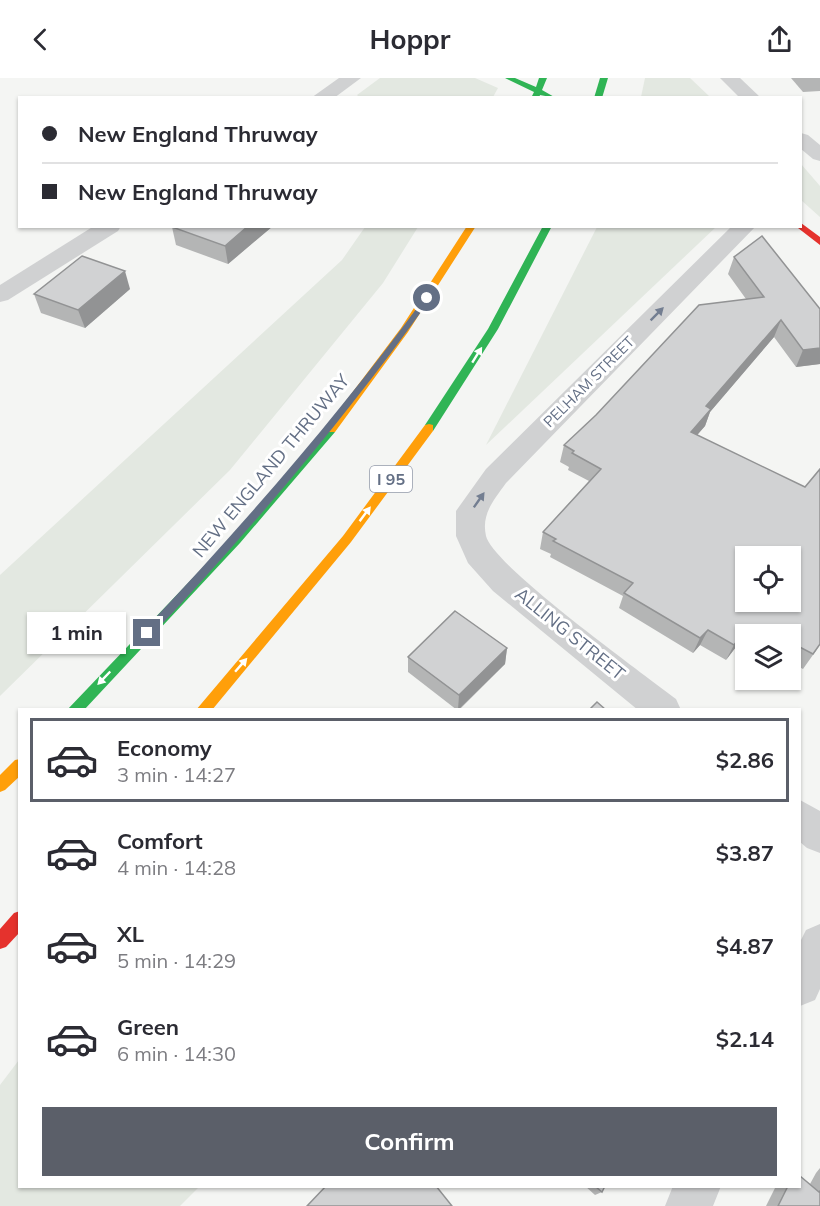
<!DOCTYPE html>
<meta charset="utf-8">
<style>
:root{--surface:#fff;--page:#f7f7f7;--text:#2b2b33;--muted:#7c7c81;--line:#e1e1e2;--accent:#5b5f69}
body{margin:0;font-family:Mulish,sans-serif;background:var(--page);color:var(--text);height:100vh;display:flex;flex-direction:column;font-size:22px;white-space:nowrap}
*{box-sizing:border-box;margin:0}
p{font-size:20px;color:var(--muted)}
.icon{flex:none;width:33px;height:33px;fill:none;stroke:currentColor;stroke-width:2;stroke-linecap:round;stroke-linejoin:round}
.map{position:relative;flex:1;overflow:hidden}
.details{position:absolute;left:18px;top:630px;width:783px;height:480px;display:flex;flex-direction:column;background:var(--surface);border-radius:0px;box-shadow:0 2px 4px #0004}
.details>*{flex:none}
.top-card{position:absolute;left:18px;top:18px;width:784px;height:132px;border-radius:0px;box-shadow:0 2px 4px #0004;display:grid;align-content:center;height:132px;padding:0 24px;background:var(--surface)}
.fabs{position:absolute;left:735px;top:468px;display:grid;gap:12px}
.fabs a{display:grid;place-items:center;width:66px;height:66px;border-radius:0px;background:var(--surface);box-shadow:0 2px 4px #0004;font-size:30px}
.end{position:absolute;width:27px;height:27px;margin:-14px;border:8px solid #636f85;background:#fff;box-shadow:0 0 0 3px #fff}
.from{border-radius:50%}
.bubble{position:absolute;height:42px;border-radius:0px;background:var(--surface);box-shadow:0 2px 4px #0004;font-size:20px;font-weight:700;line-height:42px;text-align:center}
.top-card b{display:flex;align-items:center;gap:21px;height:57px;font-size:22px}
.top-card b+b{border-top:2px solid var(--line)}
.top-card i{width:15px;height:15px;background:var(--text)}
ul{padding:10px 0 0;list-style:none}
li{display:flex;align-items:center;gap:18px;height:84px;margin:0 12px 9px;padding:0 12px;border:3px solid transparent;border-radius:0px}
li div{flex:1}
li b{display:block;font-size:22px}
li em{font-style:normal;font-weight:700}
li.active{border-color:var(--accent)}
li>.icon{width:54px;height:54px;stroke-width:1.5}
.button{display:flex;gap:12px;margin-top:auto;padding:12px 24px}
.button a{flex:1;height:69px;border-radius:0px;background:var(--accent);color:#fff;font-size:24px;font-weight:700;line-height:69px;text-align:center}
header{display:flex;justify-content:space-between;align-items:center;height:78px;padding:0 24px;background:var(--surface);font-size:27px;font-weight:700}
.map>svg:first-child{display:block}
.green{fill:#e3e8e1}
.lines{fill:none;stroke-linecap:round;stroke-linejoin:round}
.street{fill:#d0d1d2;fill-rule:evenodd}
.fast{fill:#30b455;fill-rule:evenodd}
.slow{fill:#ff9f0a;fill-rule:evenodd}
.jam{fill:#e5322d;fill-rule:evenodd}
.wall{fill:#b4b5b5}
.shaded-wall{fill:#929394}
.building{fill:#d1d2d3;stroke:#929394;stroke-width:1.5;fill-rule:evenodd}
.oneway{fill:#737e91}
.oneway2{fill:#fff}
.route{fill:#636f85}
.labels{text-anchor:middle;stroke-width:6;stroke-linejoin:round;paint-order:stroke}
.far-street-label{font-size:15px;fill:#636f85;stroke:#fff}
.shield{fill:#fff;stroke:#929aaa;stroke-width:1.5}
.shield-label{font-size:16px;font-weight:bold;fill:#636f85}
.street-label{font-size:18px;fill:#636f85;stroke:#fff}
</style>
<header><svg class="icon" aria-label="back" viewBox="0 0 24 24"><path d="M15 5l-7 7 7 7"/></svg>Hoppr<svg class="icon" aria-label="share" viewBox="0 0 24 24"><path d="M12 15V3M7 8l5-5 5 5M5 13v7h14v-7"/></svg></header>
<div class="map">
<svg width="820" height="1128" viewBox="0 0 820 1128">
<rect width="100%" height="100%" fill="#f4f5f3"/>
<g class="green">
<path d="M380 0H475L498 10 493 19 360 20 357 17Z"/>
<path d="M645 0H690L710 19H641Z"/>
<path d="M801 86 820 108V139L801 122Z"/>
<path d="M365 149H418L383 205 230 392 0 618V497L342 182Z"/>
<path d="M597 149H716L486 367Z"/>
<path d="M19 982 20 1108 199 1109 180 1128H0V1007Z"/>
</g>
<g class="lines">
<g class="street">
<path d="M339 0H361L334 20H311Z"/>
<path d="M720 0H740L761 20H740Z"/>
<path d="M801 55 808 57 820 67V83L813 81 801 71Z"/>
<path d="M94 148H121L118 153 8 222 0 224V207Z"/>
<path d="M732 148H756L506 405C494 422 481 436 486 458 493 488 644 596 676 621L681 632H638L493 513 468 485 456 458V433L486 391Z"/>
<path d="M800 722 820 733V775L807 770 800 764Z"/>
<path d="M820 846V911L815 922 800 928V864L806 852Z"/>
<path d="M673 1108H721L713 1128H665Z"/>
</g>
<g class="fast">
<path d="M505 0H515L536 9 539 0H547L542 12 556 20 540 17 539 20H531L534 14Z"/>
<path d="M600 0H608L602 20H594Z"/>
<path d="M543 148H552L498 251 433 353H425V347L488 251Z"/>
<path d="M331 347 335 348V354L240 465 84 632H67L232 459 327 348Z"/>
</g>
<g class="slow">
<path d="M467 148H476L408 254 335 354H327V348L401 250Z"/>
<path d="M429 346 433 347V353L351 464 212 632H196L343 458 425 347Z"/>
<path d="M20 681V698L5 712 0 714V697L15 682Z"/>
</g>
<g class="jam">
<path d="M801 145 820 159V167L798 150 797 148H801Z"/>
<path d="M20 833V854L6 869 0 871V851L14 835Z"/>
</g>
</g>
<g class="wall">
<path d="M791 0H820V13L803 14Z"/>
<path d="M173 148H273L228 186 176 167 172 149Z"/>
<path d="M734 179 820 231V286L796 289 774 259 710 334 705 348 697 357 805 409 820 391V567L803 591 790 584V556H746V569L739 565 726 582 700 567 693 575 619 530 623 518 550 479 551 476 540 471 543 454 589 403 568 392 569 389 560 384 564 367 746 221 728 196Z"/>
<path d="M130 211 85 250 41 235 34 216Z"/>
<path d="M507 570 505 586 459 632H457L408 594V579Z"/>
<path d="M820 1090V1128H766L776 1108H800L810 1106 816 1095Z"/>
<path d="M585 1108H605L602 1114 595 1117Z"/>
</g>
<g class="shaded-wall">
<path d="M248 148H273L228 186 225 168Z"/>
<path d="M125 193 130 211 85 250 78 232Z"/>
<path d="M781 242 774 259 710 334 705 348 685 371 691 354 706 328Z"/>
<path d="M820 270V286L796 289 803 272Z"/>
<path d="M747 550 739 565 726 582 734 567Z"/>
<path d="M708 552 700 567 693 575 700 560Z"/>
<path d="M507 570 505 586 458 632 459 617Z"/>
</g>
<g class="building">
<path d="M173 148H248L225 168 172 149Z"/>
<path d="M762 158 820 231V270L803 272 781 242 706 328 711 331 691 354 805 409 820 391V566L813 576 790 564V556H778L772 553 769 556H758L747 550 734 567 708 552 700 560 624 515 633 505 553 463 556 461 543 454 601 391 572 375 574 373 564 367 596 337 699 227 764 219 734 179ZM746 478H790V524H746Z"/>
<path d="M82 178 125 193 78 232 34 216Z"/>
<path d="M455 533 507 570 459 617 408 579Z"/>
<path d="M597 624 606 632H589Z"/>
<path d="M800 1098 819 1114 820 1113V1128H778L788 1108H800Z"/>
<path d="M326 1108H436L452 1128H307Z"/>
<path d="M595 1108H605L602 1114Z"/>
</g>
<defs><path id="oneway-solid" d="M-6-.8H1V-3.2L6.5 0L1 3.2V.8H-6Z" transform="scale(1.5)"/></defs>
<g class="oneway">
<use href="#oneway-solid" transform="translate(657 236) rotate(-45)"/>
<use href="#oneway-solid" transform="translate(479 422) rotate(-55)"/>
</g>
<g class="oneway2">
<use href="#oneway-solid" transform="translate(477 277) rotate(-58)"/>
<use href="#oneway-solid" transform="translate(365 436) rotate(-53)"/>
<use href="#oneway-solid" transform="translate(241 587) rotate(-49)"/>
<use href="#oneway-solid" transform="translate(104 600) rotate(134)"/>
</g>
<path class="route" d="M425 219 431 220C346 340 251 451 151 558H144V552C244 446 339 337 425 219Z"/>
<g class="labels">
<g class="far-street-label">
<text transform="translate(589 304) rotate(-45)" y="5">PELHAM STREET</text>
</g>
<rect class="shield" x="370" y="388" width="42" height="26" rx="4.5"/>
<g class="shield-label">
<text x="391" y="407">I 95</text>
</g>
<g class="street-label">
<text transform="translate(271 388) rotate(-50)" y="6">NEW ENGLAND THRUWAY</text>
<text transform="translate(570 556) rotate(39)" y="6">ALLING STREET</text>
</g>
</g>
</svg>
<div class="fabs">
<a><svg class="icon" aria-label="locate" viewBox="0 0 24 24"><circle cx="12" cy="12" r="6"/><path d="M12 2v4M12 18v4M2 12h4M18 12h4"/></svg></a>
<a><svg class="icon" aria-label="layers" viewBox="0 0 24 24"><path d="M12 4l9 5-9 5-9-5zM3 14l9 5 9-5"/></svg></a>
</div>
<i class="end from" style="left:427px;top:220px"></i>
<i class="end" style="left:147px;top:555px"></i>
<div class="bubble" style="left:27px;top:534px;width:99px">1 min</div>
<div class="top-card">
<b><i class="from"></i>New England Thruway</b>
<b><i></i>New England Thruway</b>
</div>
<section class="details">
<ul>
<li class="active"><svg class="icon" aria-label="car" viewBox="0 0 24 24"><path d="M5 17H2v-5l4-1 3-4h7l3 4 3 1v5h-3M9 17h6M6 11h13"/><circle cx="7" cy="17" r="2"/><circle cx="17" cy="17" r="2"/></svg><div><b>Economy</b><p>3 min · 14:27</p></div><em>$2.86</em></li>
<li><svg class="icon" aria-label="car" viewBox="0 0 24 24"><path d="M5 17H2v-5l4-1 3-4h7l3 4 3 1v5h-3M9 17h6M6 11h13"/><circle cx="7" cy="17" r="2"/><circle cx="17" cy="17" r="2"/></svg><div><b>Comfort</b><p>4 min · 14:28</p></div><em>$3.87</em></li>
<li><svg class="icon" aria-label="car" viewBox="0 0 24 24"><path d="M5 17H2v-5l4-1 3-4h7l3 4 3 1v5h-3M9 17h6M6 11h13"/><circle cx="7" cy="17" r="2"/><circle cx="17" cy="17" r="2"/></svg><div><b>XL</b><p>5 min · 14:29</p></div><em>$4.87</em></li>
<li><svg class="icon" aria-label="car" viewBox="0 0 24 24"><path d="M5 17H2v-5l4-1 3-4h7l3 4 3 1v5h-3M9 17h6M6 11h13"/><circle cx="7" cy="17" r="2"/><circle cx="17" cy="17" r="2"/></svg><div><b>Green</b><p>6 min · 14:30</p></div><em>$2.14</em></li>
</ul>
<div class="button"><a>Confirm</a></div>
</section>
</div>
